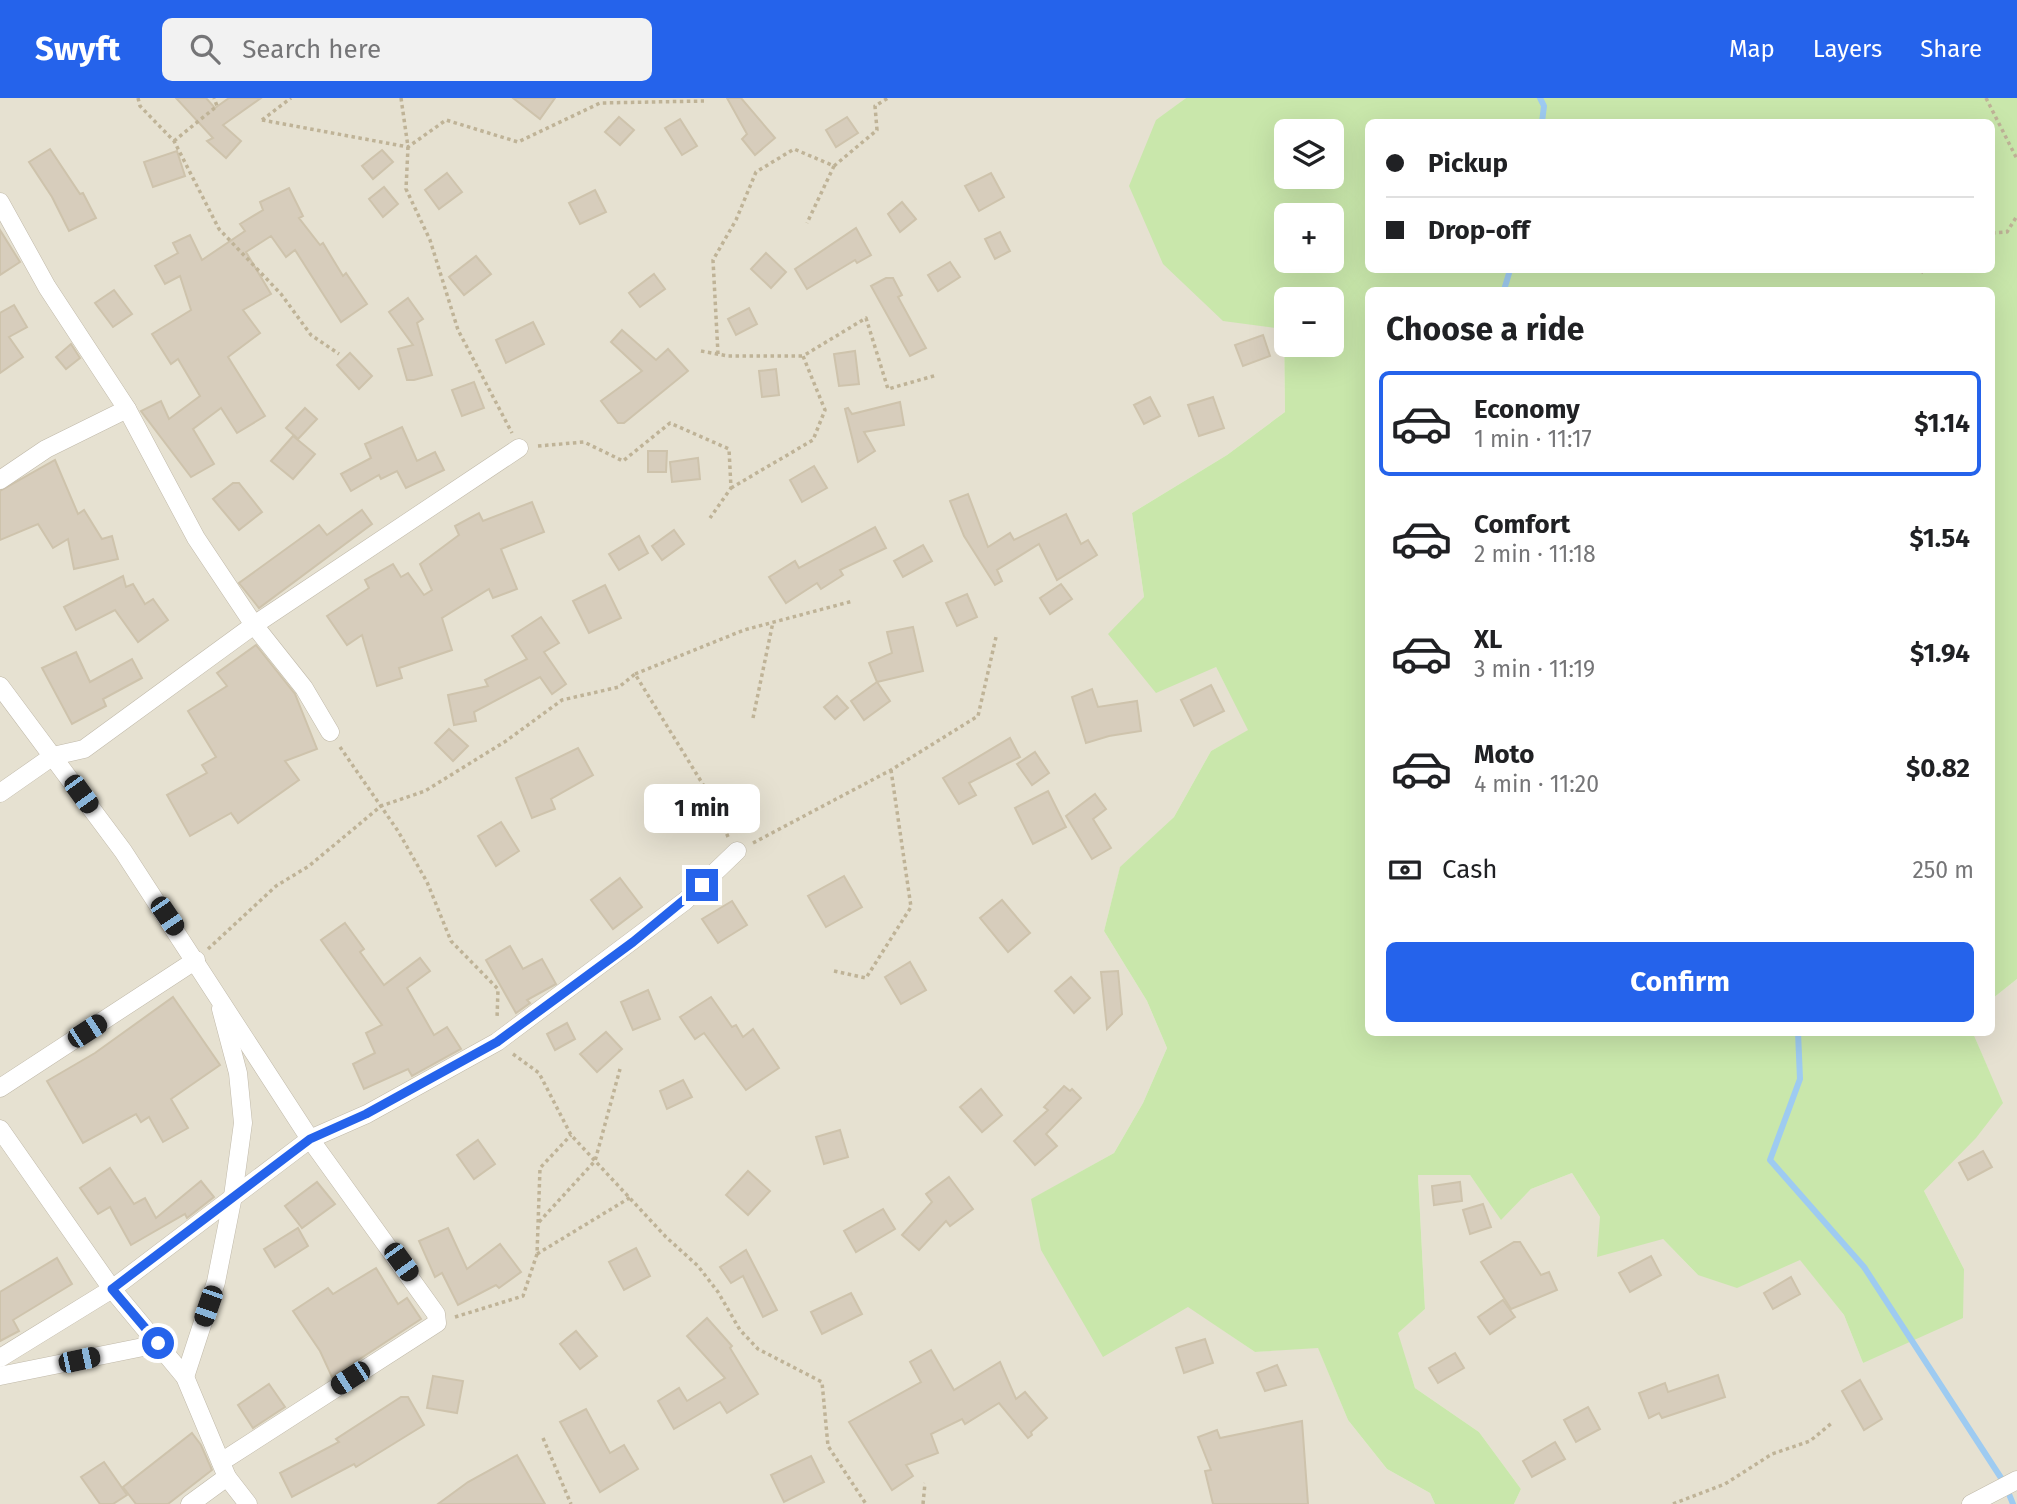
<!DOCTYPE html>
<meta charset="utf-8">
<style>
:root{--surface:#fff;--page:#f2f2f2;--text:#202124;--muted:#757577;--line:#e0e0e0;--accent:#2563eb}
body{margin:0;font-family:"Fira Sans",sans-serif;background:var(--page);color:var(--text);height:100vh;display:flex;flex-direction:column;font-size:26px;white-space:nowrap}
*{box-sizing:border-box;margin:0}
p{font-size:23px;color:var(--muted)}
.icon{flex:none;width:38px;height:38px;fill:none;stroke:currentColor;stroke-width:2;stroke-linecap:round;stroke-linejoin:round}
.map{position:relative;flex:1;overflow:hidden}
.details{position:absolute;left:1365px;top:189px;width:630px;height:749px;display:flex;flex-direction:column;background:var(--surface);border-radius:10px;box-shadow:0 7px 28px #0002}
.details>*{flex:none}
.hud{position:absolute;left:1365px;top:21px;width:630px;height:154px;border-radius:10px;box-shadow:0 7px 28px #0002;display:grid;align-content:center;height:154px;padding:0 21px;background:var(--surface)}
.fabs{position:absolute;left:1274px;top:21px;display:grid;gap:14px}
.fabs a{display:grid;place-items:center;width:70px;height:70px;border-radius:10px;background:var(--surface);box-shadow:0 7px 28px #0002;font-size:35px}
.end{position:absolute;width:32px;height:32px;margin:-16px;border:9px solid #2563eb;background:#fff;box-shadow:0 0 0 4px #fff}
.from{border-radius:50%}
.bubble{position:absolute;height:49px;border-radius:10px;background:var(--surface);box-shadow:0 7px 28px #0002;font-size:23px;font-weight:700;line-height:49px;text-align:center}
.car{position:absolute;width:21px;height:42px;margin:-21px -10px;border-radius:9px;box-shadow:0 0 5px 2px #0007;background:linear-gradient(#222 24%,#8ab4d8 0 40%,#222 0 76%,#8ab4d8 0 86%,#222 0)}
.hud b{display:flex;align-items:center;gap:24px;height:66px;font-size:26px}
.hud b+b{border-top:2px solid var(--line)}
.hud i{width:18px;height:18px;background:var(--text)}
ul{padding:0;list-style:none}
li{display:flex;align-items:center;gap:21px;height:105px;margin:0 14px 10px;padding:0 7px;border:4px solid transparent;border-radius:10px}
li div{flex:1}
li b{display:block;font-size:26px}
li em{font-style:normal;font-weight:700}
li.current{border-color:var(--accent)}
li>.icon{width:63px;height:63px;stroke-width:1.5}
h2{padding:0 21px;font-size:32px;line-height:84px}
.pay{display:flex;align-items:center;gap:18px;height:77px;padding:0 21px;font-size:26px}
.pay p{margin-inline-start:auto}
.button{display:flex;gap:14px;margin-top:auto;padding:14px 21px}
.button a{flex:1;height:80px;border-radius:10px;background:var(--accent);color:#fff;font-size:28px;font-weight:700;line-height:80px;text-align:center}
header{display:flex;align-items:center;gap:42px;box-sizing:border-box;height:98px;padding:0 35px;background:var(--accent);color:#fff}
header strong{font-size:33px}
nav{display:flex;gap:38px;margin-inline-start:auto;font-size:24px}
.search{width:490px;height:63px;background:var(--page);display:flex;align-items:center;gap:18px;box-sizing:border-box;padding:0 24px;border-radius:10px;color:var(--muted);font-size:26px}
.map>svg:first-child{display:block}
.residential{fill:#e6e1d1}
.green{fill:#c9e7ab;fill-rule:evenodd}
.lines{fill:none;stroke-linecap:round;stroke-linejoin:round}
.stream{stroke:#9ecbf1;stroke-width:6}
.building{fill:#d7cdbc;stroke:#cec3ac;stroke-width:2}
.minor-casing{stroke:#c0b9a9;stroke-width:19}
.path{stroke:#bfb397;stroke-width:3.5;stroke-dasharray:3.5 3.5;stroke-linecap:butt}
.minor{stroke:#fff;stroke-width:18}
.route{stroke:#2563eb;stroke-width:9}
</style>
<header>
<strong>Swyft</strong>
<div class="search"><svg class="icon" aria-label="search" viewBox="0 0 24 24"><circle cx="10" cy="10" r="6"/><path d="M15 15l6 6"/></svg>Search here</div>
<nav><a>Map</a><a>Layers</a><a>Share</a></nav>
</header>
<div class="map">
<svg width="2017" height="1406" viewBox="0 0 2017 1406">
<rect width="100%" height="100%" fill="#f2eee3"/>
<g class="residential">
<path d="M0 0H1186L1156 23 1284 231 1285 314 1227 357 1132 415 1144 499 1216 569 1249 632 1211 653 1174 719 1120 770 1104 833 1147 903 1167 950 1143 1005 1114 1055 1032 1101 1255 1254 1318 1249 1348 1322 1387 1371 1430 1395 1435 1406H0Z"/>
<path d="M2017 881V1406H1514L1521 1391 1479 1334 1415 1290 1397 1235 1425 1211 1418 1077H1470L1501 1121 1531 1091 1572 1075 1600 1119 1663 1141 1698 1177 1800 1161 1844 1217 1863 1265 1964 1171 1924 1093 1975 1040 2002 1005 1973 935 1992 934V901Z"/>
</g>
<path class="green" d="M1186 0H2017V881L1992 901V192H1368V934L1973 935 2003 1005 1976 1040 1924 1093 1964 1171 1963 1220 1863 1265 1844 1217 1800 1162 1737 1190 1698 1177 1663 1141 1597 1159 1600 1119 1572 1075 1531 1091 1501 1122 1470 1077H1418L1425 1211 1398 1235 1415 1290 1479 1334 1521 1391 1514 1406H1435L1430 1395 1387 1371 1348 1322 1318 1250 1255 1254 1188 1209 1103 1259 1041 1152 1031 1101 1114 1055 1143 1005 1167 950 1147 903 1104 833 1120 769 1174 719 1211 653 1248 632 1216 569 1156 595 1108 536 1144 499 1132 415 1227 357 1285 314 1284 231 1223 223 1163 166 1129 88 1156 22ZM1368 24H1992V172H1368ZM1286 33H1332V79H1286ZM1332 117V163H1286V117ZM1286 201H1332V247H1286Z"/>
<g class="lines">
<g class="stream">
<path d="M1540 0 1544 8 1542 24"/>
<path d="M1504 192 1510 172"/>
<path d="M1798 934 1800 981 1770 1062 1864 1169 2005 1386 2013 1406"/>
</g>
</g>
<g class="building">
<path d="M176 0H206L215 10 229 0H261L223 27 241 43 226 60 207 43 213 40Z"/>
<path d="M513 0H555L540 21Z"/>
<path d="M727 0H741L775 40 755 57 742 41 747 36Z"/>
<path d="M619 19 634 32 620 47 605 34Z"/>
<path d="M847 19 858 35 836 49 826 32Z"/>
<path d="M680 21 697 48 682 57 665 30Z"/>
<path d="M50 51 80 96 83 95 96 120 69 133 52 99 29 64Z"/>
<path d="M382 52 393 64 373 81 362 68Z"/>
<path d="M177 53 185 78 153 89 144 64Z"/>
<path d="M447 75 462 94 439 111 425 92Z"/>
<path d="M991 75 1004 99 979 113 965 88Z"/>
<path d="M384 89 398 106 383 119 369 101Z"/>
<path d="M289 90 303 118 299 120 320 147 323 145 343 178 346 175 367 206 341 224 295 152 286 159 271 138 246 154 271 196 243 212 260 235 228 259 265 318 237 335 221 310 193 331 214 366 191 379 141 313 161 303 169 321 200 298 178 261 171 266 152 236 191 212 180 178 165 186 155 168 178 155 173 145 190 137 202 162 245 133 240 126 263 112 260 104Z"/>
<path d="M595 92 606 114 580 126 569 105Z"/>
<path d="M902 104 916 121 900 134 888 116Z"/>
<path d="M856 130 871 157 857 165 855 162 807 191 795 171Z"/>
<path d="M0 132 20 164 0 177Z"/>
<path d="M1000 134 1010 153 995 161 985 141Z"/>
<path d="M766 155 786 174 771 190 751 171Z"/>
<path d="M476 158 491 176 464 197 449 179Z"/>
<path d="M950 164 960 179 938 193 928 177Z"/>
<path d="M654 176 665 191 640 209 629 195Z"/>
<path d="M886 180H893L902 197 898 199 926 250 910 258 871 188Z"/>
<path d="M114 192 132 216 113 229 95 205Z"/>
<path d="M408 200 423 221 417 225 432 277 414 282H407L398 251 413 247 389 214Z"/>
<path d="M14 207 27 229 9 239 23 259 0 275V215Z"/>
<path d="M749 210 757 226 736 237 728 221Z"/>
<path d="M533 224 544 246 506 265 496 242Z"/>
<path d="M622 232 656 262 668 251 688 273 624 325H618L601 303 642 273 611 244Z"/>
<path d="M1263 237 1270 258 1243 268 1235 247Z"/>
<path d="M71 246 80 260 66 271 56 259Z"/>
<path d="M855 253 859 286 839 288 834 256Z"/>
<path d="M350 255 372 278 359 291 337 267Z"/>
<path d="M776 271 779 297 762 299 759 273Z"/>
<path d="M474 284 484 310 462 318 452 292Z"/>
<path d="M1150 299 1160 318 1144 326 1134 307Z"/>
<path d="M1213 299 1224 330 1199 338 1188 307Z"/>
<path d="M900 304 904 327 864 334 875 353 858 364 845 311 848 310 852 316Z"/>
<path d="M305 310 317 321 298 341 286 330Z"/>
<path d="M402 329 417 363 435 354 444 372 406 390 397 373 381 381 379 377 351 393 341 376 371 360 365 346Z"/>
<path d="M293 338 315 356 293 381 271 363Z"/>
<path d="M648 353H667L666 374H648Z"/>
<path d="M698 360 700 381 672 384 670 364Z"/>
<path d="M55 362 78 416 84 412 102 441 112 438 118 461 74 471 68 441 53 450 38 426 0 442V393Z"/>
<path d="M814 368 827 390 802 404 790 382Z"/>
<path d="M233 385H239L262 414 239 432 213 401Z"/>
<path d="M968 396 988 449 1010 435 1014 442 1066 416 1081 446 1088 442 1097 457 1057 482 1039 446 997 472 1002 483 995 487 964 438 950 403Z"/>
<path d="M532 404 544 434 501 451 517 491 493 500 489 491 442 520 452 552 399 570 402 580 377 588 362 537 347 547 327 518 369 490 365 482 393 466 401 479 408 475 424 497 432 492 420 466 459 437 455 428 479 415 483 423Z"/>
<path d="M362 412 372 426 259 510 239 485 319 427 327 437Z"/>
<path d="M875 429 886 450 840 472 843 477 821 491 817 485 786 505 769 479 795 463 799 470Z"/>
<path d="M674 432 684 446 662 462 652 448Z"/>
<path d="M639 438 648 455 619 472 609 456Z"/>
<path d="M923 447 932 463 903 479 894 463Z"/>
<path d="M123 478 126 489 133 486 145 506 153 501 168 522 138 544 115 512 76 532 64 509Z"/>
<path d="M1061 486 1072 501 1050 516 1040 500Z"/>
<path d="M605 487 621 520 589 535 573 503Z"/>
<path d="M967 496 977 519 957 528 946 505Z"/>
<path d="M541 519 559 545 544 554 566 586 552 596 540 579 474 614 476 623 454 627 448 597 488 588 485 582 527 561 512 538Z"/>
<path d="M913 529 923 573 877 584 869 565 892 555 887 534Z"/>
<path d="M256 547 295 596 317 651 285 663 299 682 238 725 231 715 190 738 167 697 207 675 202 667 216 659 188 613 227 588 217 575Z"/>
<path d="M76 554 90 584 132 561 142 580 103 601 106 608 72 626 42 570Z"/>
<path d="M877 584 890 603 864 622 851 603Z"/>
<path d="M1211 587 1224 613 1194 628 1181 602Z"/>
<path d="M1092 591 1098 609 1137 603 1141 633 1109 638 1086 645 1072 599Z"/>
<path d="M837 598 848 610 835 621 824 609Z"/>
<path d="M449 631 468 648 453 663 435 645Z"/>
<path d="M1010 640 1020 659 969 685 976 697 959 706 943 680Z"/>
<path d="M578 650 593 677 551 701 555 711 532 720 516 680Z"/>
<path d="M1035 654 1049 675 1032 687 1017 666Z"/>
<path d="M1048 693 1066 729 1033 746 1015 710Z"/>
<path d="M1095 696 1106 711 1093 721 1111 750 1092 761 1066 718Z"/>
<path d="M501 724 519 753 496 768 478 738Z"/>
<path d="M844 778 862 809 826 829 808 798Z"/>
<path d="M620 780 642 809 613 831 591 802Z"/>
<path d="M1002 802 1030 835 1008 854 980 820Z"/>
<path d="M732 803 747 827 718 845 702 821Z"/>
<path d="M345 825 364 851 360 854 384 887 420 860 430 873 407 890 434 937 447 929 461 951 412 978 408 971 364 991 353 966 375 955 366 935 382 927 321 842Z"/>
<path d="M510 848 523 871 542 861 556 886 527 902 530 905 516 915 486 862Z"/>
<path d="M910 864 926 892 901 906 885 879Z"/>
<path d="M1118 873 1122 916 1107 931 1101 874Z"/>
<path d="M1071 879 1090 900 1074 915 1055 893Z"/>
<path d="M648 892 660 921 633 932 621 904Z"/>
<path d="M173 899 220 967 171 1001 188 1030 163 1044 149 1019 141 1024 136 1016 83 1045 47 983 95 955Z"/>
<path d="M711 899 732 929 736 927 743 939 753 931 779 970 746 992 704 935 695 941 680 919Z"/>
<path d="M567 925 575 941 555 952 547 936Z"/>
<path d="M606 934 622 951 597 974 580 956Z"/>
<path d="M683 982 692 999 667 1011 660 993Z"/>
<path d="M1064 988 1070 993 1072 991 1081 1000 1046 1036 1057 1048 1035 1067 1014 1043 1048 1012 1044 1009Z"/>
<path d="M981 991 1002 1017 982 1034 960 1009Z"/>
<path d="M840 1032 848 1059 824 1066 816 1039Z"/>
<path d="M478 1042 495 1066 474 1081 457 1057Z"/>
<path d="M1983 1053 1992 1069 1968 1082 1959 1065Z"/>
<path d="M110 1070 134 1106 145 1100 156 1120 201 1083 214 1099 187 1120 185 1116 131 1147 110 1109 98 1116 80 1090Z"/>
<path d="M748 1073 770 1093 748 1117 726 1097Z"/>
<path d="M949 1079 973 1111 950 1128 946 1123 919 1152 902 1137 932 1104 926 1096Z"/>
<path d="M317 1084 335 1106 302 1130 285 1108Z"/>
<path d="M1460 1084 1462 1103 1434 1107 1432 1088Z"/>
<path d="M1483 1106 1491 1129 1470 1136 1463 1112Z"/>
<path d="M883 1111 895 1131 856 1154 844 1133Z"/>
<path d="M298 1130 308 1148 275 1169 264 1151Z"/>
<path d="M448 1130 467 1171 500 1146 521 1174 499 1190 496 1187 458 1207 442 1175 435 1179 419 1143Z"/>
<path d="M1514 1144H1520L1541 1177 1549 1174 1557 1192 1511 1211 1481 1164Z"/>
<path d="M636 1150 650 1178 624 1192 609 1164Z"/>
<path d="M746 1152 777 1212 763 1219 743 1178 731 1185 720 1169Z"/>
<path d="M1651 1158 1661 1177 1630 1194 1619 1175Z"/>
<path d="M57 1160 72 1186 13 1222 19 1233 0 1243V1194Z"/>
<path d="M376 1170 398 1206 407 1200 421 1221 332 1279 320 1253 293 1213 328 1190 333 1196Z"/>
<path d="M1791 1179 1800 1196 1773 1211 1764 1195Z"/>
<path d="M851 1195 862 1216 822 1236 811 1214Z"/>
<path d="M1503 1202 1515 1219 1490 1236 1478 1219Z"/>
<path d="M707 1220 732 1248 730 1250 758 1296 727 1315 720 1304 674 1331 658 1303 679 1290 687 1303 725 1280 687 1238Z"/>
<path d="M576 1233 597 1258 580 1271 560 1246Z"/>
<path d="M1205 1241 1213 1265 1184 1275 1176 1250Z"/>
<path d="M931 1252 954 1292 1000 1264 1016 1301 1025 1294 1047 1320 1031 1334 1032 1337 1028 1340 999 1305 965 1326 962 1321 931 1336 938 1355 906 1367 913 1378 892 1392 849 1324 921 1284 910 1264Z"/>
<path d="M1455 1255 1464 1270 1438 1285 1429 1270Z"/>
<path d="M1277 1267 1286 1287 1265 1293 1257 1275Z"/>
<path d="M1718 1277 1725 1299 1662 1320 1659 1315 1649 1320 1639 1295 1665 1285 1668 1294Z"/>
<path d="M433 1278 463 1283 457 1315 427 1310Z"/>
<path d="M1860 1282 1882 1321 1864 1332 1842 1293Z"/>
<path d="M269 1286 285 1309 253 1330 238 1307Z"/>
<path d="M401 1299H408L424 1327 356 1369 354 1366 292 1399 280 1375 339 1344 336 1341Z"/>
<path d="M1588 1309 1600 1331 1576 1344 1564 1322Z"/>
<path d="M586 1311 610 1355 624 1347 638 1371 600 1394 560 1324Z"/>
<path d="M1302 1323 1308 1406H1213L1205 1373 1211 1372 1198 1339 1217 1332 1220 1340Z"/>
<path d="M192 1335 201 1347 212 1372 168 1406H136L123 1389Z"/>
<path d="M1555 1344 1565 1361 1532 1379 1523 1363Z"/>
<path d="M517 1357 545 1406H438L468 1384Z"/>
<path d="M811 1358 824 1384 784 1404 771 1377Z"/>
<path d="M104 1364 127 1397 113 1406H100L81 1379Z"/>
</g>
<g class="lines">
<defs>
<g id="minor">
<path d="M0 104 47 189 127 311 196 440 254 527 304 590 330 634"/>
<path d="M0 382 46 351 127 311"/>
<path d="M0 588 123 753 310 1041 436 1216 437 1225 221 1364"/>
<path d="M0 695 53 658 84 651 254 527 519 350"/>
<path d="M0 990 196 862"/>
<path d="M0 1031 112 1191 185 1279 227 1379 248 1406"/>
<path d="M0 1260 112 1191 310 1041 367 1016 497 944 685 803 737 753"/>
<path d="M0 1278 158 1246"/>
<path d="M185 1279 216 1184 233 1098 243 1025 238 975 221 911"/>
<path d="M190 1406 227 1379"/>
<path d="M1971 1406 2017 1382"/>
</g>
</defs>
<use href="#minor" class="minor-casing"/>
<g class="path">
<path d="M138 0 140 8 174 43 219 131 281 196 311 237 339 256"/>
<path d="M401 0 408 49 406 91 430 142 458 232 512 335"/>
<path d="M1986 0 2017 61"/>
<path d="M262 22 408 49 446 22 518 44 600 5 704 3"/>
<path d="M262 22 291 0"/>
<path d="M174 43 217 8 214 0"/>
<path d="M834 68 877 32 875 8 888 0"/>
<path d="M1992 135 2007 134 2017 118"/>
<path d="M1921 175 1923 172"/>
<path d="M701 253 728 258H803"/>
<path d="M718 256 713 162 736 122 756 74 794 51 834 68 807 125"/>
<path d="M538 348 584 344 623 363 670 325 729 351 731 390 710 420"/>
<path d="M731 390 813 342 825 312 803 258 866 220 888 291 937 277"/>
<path d="M635 576 744 532 853 503"/>
<path d="M753 620 773 524"/>
<path d="M340 649 398 733 427 784 451 843 498 891 497 921"/>
<path d="M753 745 891 672 978 618 996 539"/>
<path d="M208 851 276 788 309 768 381 708 425 693 506 643 562 602 619 589 635 576 715 706 728 739"/>
<path d="M834 873 866 880 911 809 891 672"/>
<path d="M513 956 539 975 571 1037 666 1139 698 1168 718 1194 740 1232 758 1251 822 1284 828 1348 866 1406"/>
<path d="M539 1124 595 1063 620 971"/>
<path d="M537 1156 631 1099"/>
<path d="M455 1219 523 1198 537 1156 540 1070 571 1037"/>
<path d="M543 1340 571 1406"/>
<path d="M923 1406 925 1385"/>
<path d="M1673 1406 1725 1386 1772 1356 1810 1343 1833 1324"/>
</g>
<use href="#minor" class="minor"/>
</g>
<g class="lines">
<path class="route" d="M158 1245 112 1191 310 1041 366 1016 497 944 633 844 702 787"/>
</g>
</svg>
<div class="fabs">
<a><svg class="icon" aria-label="layers" viewBox="0 0 24 24"><path d="M12 4l9 5-9 5-9-5zM3 14l9 5 9-5"/></svg></a>
<a>+</a>
<a>−</a>
</div>
<i class="end from" style="left:158px;top:1245px"></i>
<i class="end" style="left:702px;top:787px"></i>
<div class="bubble" style="left:644px;top:686px;width:116px">1 min</div>
<i class="car" style="left:81px;top:696px;rotate:144deg"></i>
<i class="car" style="left:167px;top:818px;rotate:146deg"></i>
<i class="car" style="left:87px;top:933px;rotate:57deg"></i>
<i class="car" style="left:401px;top:1164px;rotate:144deg"></i>
<i class="car" style="left:208px;top:1208px;rotate:199deg"></i>
<i class="car" style="left:79px;top:1262px;rotate:78deg"></i>
<i class="car" style="left:350px;top:1280px;rotate:237deg"></i>
<div class="hud">
<b><i class="from"></i>Pickup</b>
<b><i></i>Drop-off</b>
</div>
<section class="details">
<h2>Choose a ride</h2>
<ul>
<li class="current"><svg class="icon" aria-label="car" viewBox="0 0 24 24"><path d="M5 17H2v-5l4-1 3-4h7l3 4 3 1v5h-3M9 17h6M6 11h13"/><circle cx="7" cy="17" r="2"/><circle cx="17" cy="17" r="2"/></svg><div><b>Economy</b><p>1 min · 11:17</p></div><em>$1.14</em></li>
<li><svg class="icon" aria-label="car" viewBox="0 0 24 24"><path d="M5 17H2v-5l4-1 3-4h7l3 4 3 1v5h-3M9 17h6M6 11h13"/><circle cx="7" cy="17" r="2"/><circle cx="17" cy="17" r="2"/></svg><div><b>Comfort</b><p>2 min · 11:18</p></div><em>$1.54</em></li>
<li><svg class="icon" aria-label="car" viewBox="0 0 24 24"><path d="M5 17H2v-5l4-1 3-4h7l3 4 3 1v5h-3M9 17h6M6 11h13"/><circle cx="7" cy="17" r="2"/><circle cx="17" cy="17" r="2"/></svg><div><b>XL</b><p>3 min · 11:19</p></div><em>$1.94</em></li>
<li><svg class="icon" aria-label="car" viewBox="0 0 24 24"><path d="M5 17H2v-5l4-1 3-4h7l3 4 3 1v5h-3M9 17h6M6 11h13"/><circle cx="7" cy="17" r="2"/><circle cx="17" cy="17" r="2"/></svg><div><b>Moto</b><p>4 min · 11:20</p></div><em>$0.82</em></li>
</ul>
<div class="pay"><svg class="icon" aria-label="cash" viewBox="0 0 24 24"><path d="M3 7h18v10H3z"/><circle cx="12" cy="12" r="2"/></svg>Cash<p>250 m</p></div>
<div class="button"><a>Confirm</a></div>
</section>
</div>
